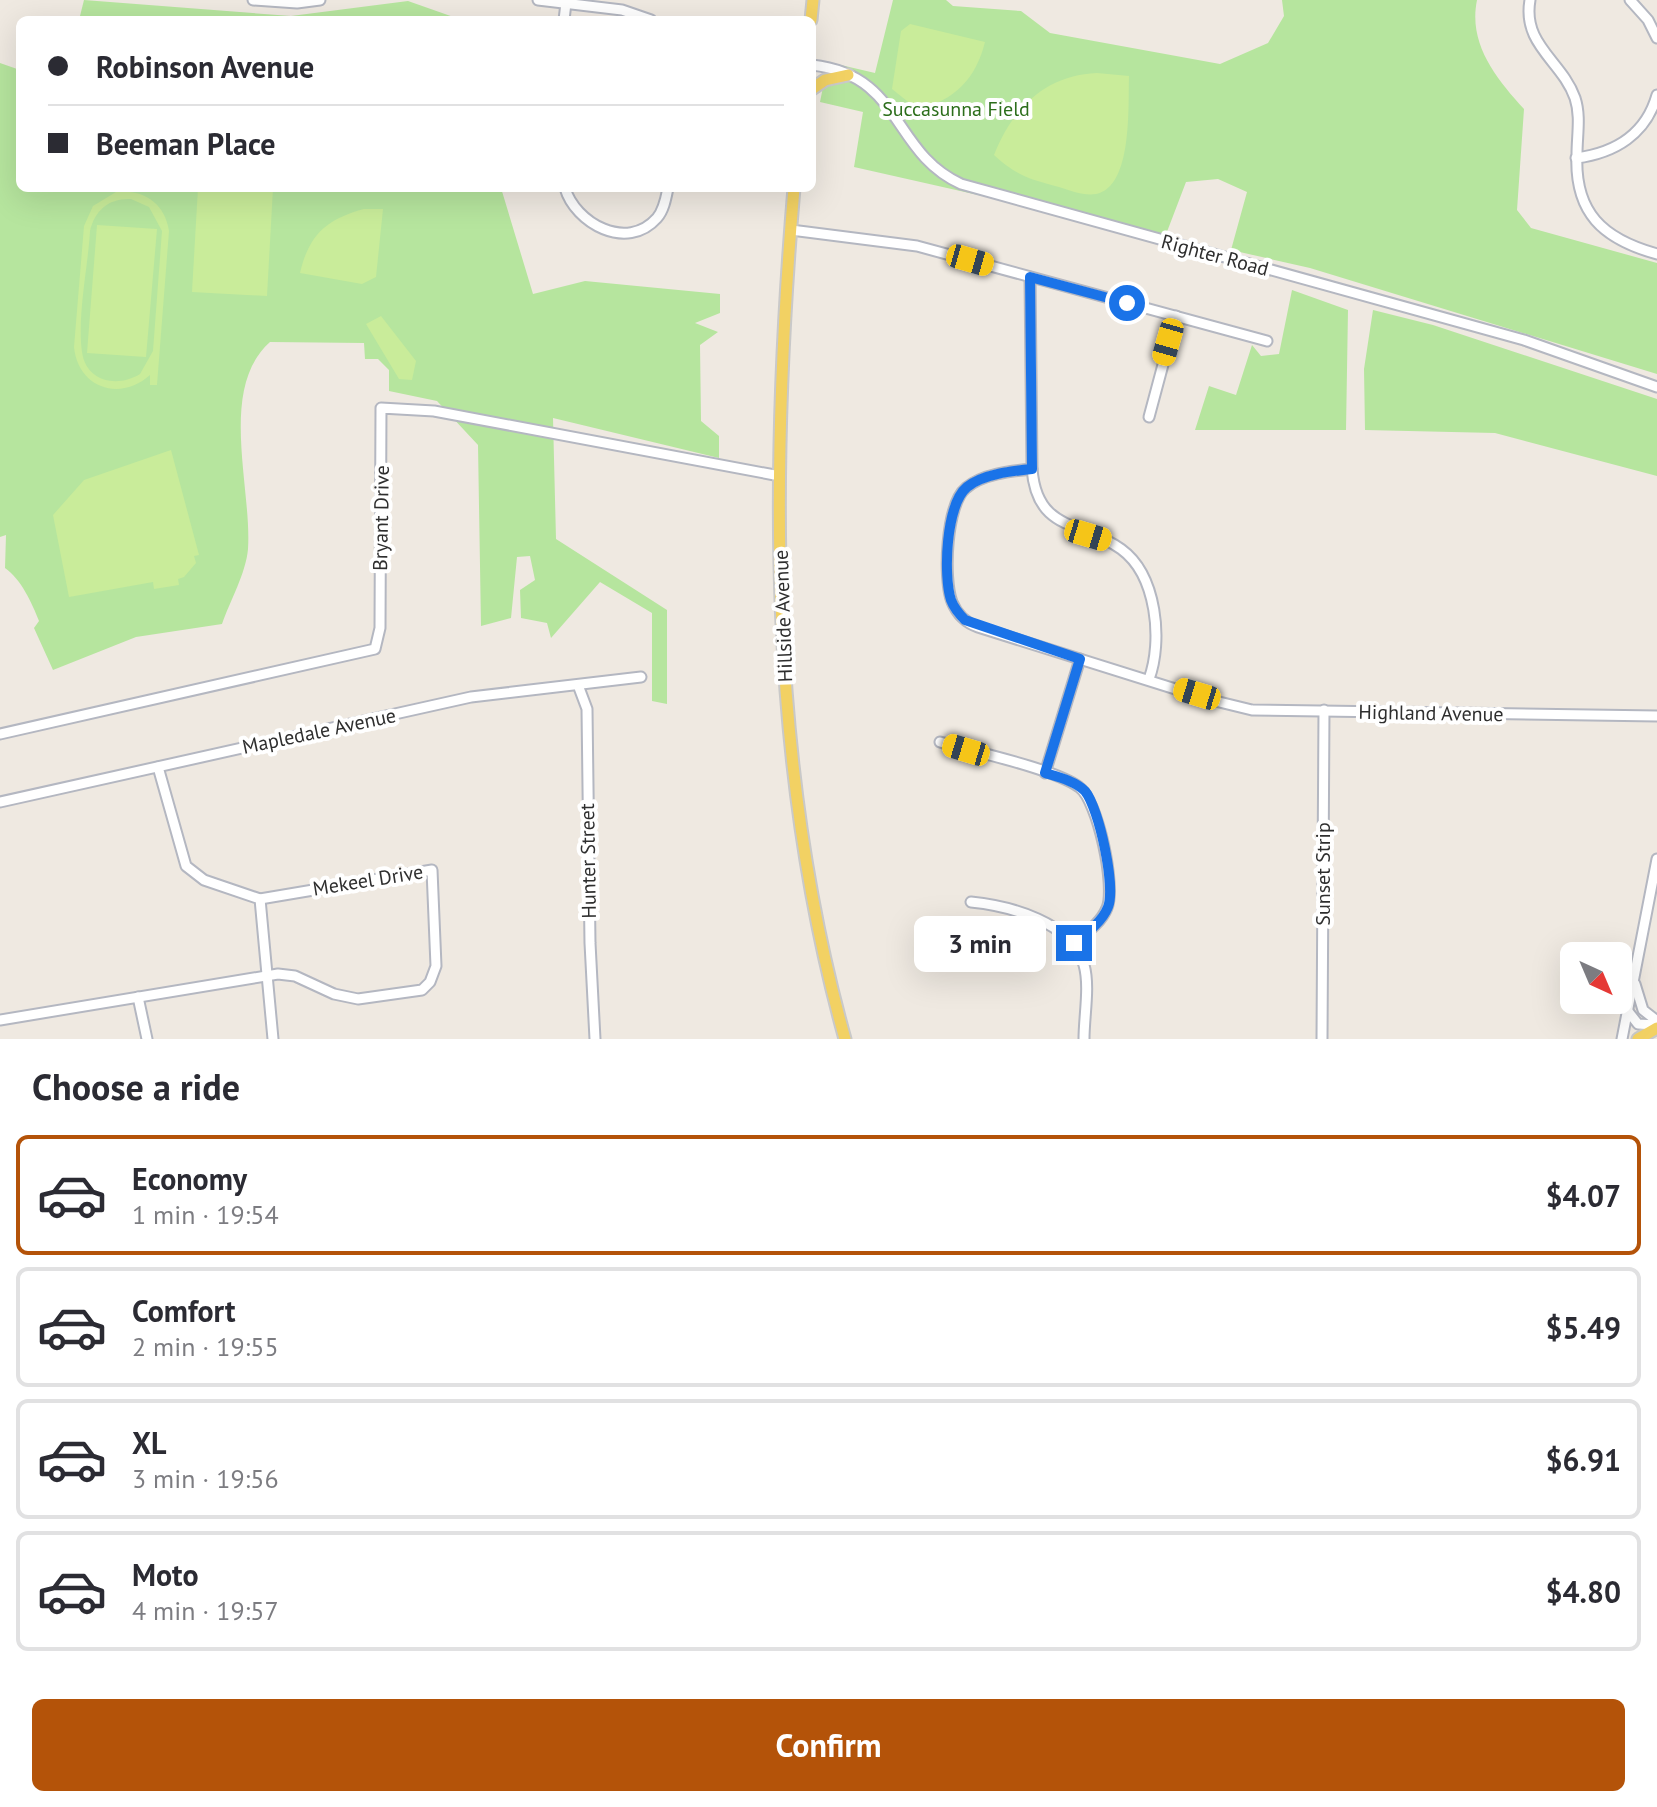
<!DOCTYPE html>
<meta charset="utf-8">
<style>
:root{--surface:#fff;--page:#f7f7f7;--text:#2b2b33;--muted:#7c7c81;--line:#e1e1e2;--accent:#b45309}
body{margin:0;font-family:"PT Sans",sans-serif;background:var(--page);color:var(--text);height:100vh;display:flex;flex-direction:column;font-size:30px;white-space:nowrap}
*{box-sizing:border-box;margin:0}
p{font-size:26px;color:var(--muted)}
.icon{flex:none;width:44px;height:44px;fill:none;stroke:currentColor;stroke-width:2;stroke-linecap:round;stroke-linejoin:round}
.map{position:relative;height:1039px;overflow:hidden}
.panel{display:flex;flex-direction:column;background:var(--surface);flex:1}
.panel>*{flex:none}
.top-card{position:absolute;left:16px;top:16px;width:800px;height:176px;border-radius:12px;box-shadow:0 8px 32px #0002;display:grid;align-content:center;height:176px;padding:0 32px;background:var(--surface)}
.needle{width:52px;rotate:136deg}
.tools{position:absolute;left:1560px;top:942px;display:grid;gap:16px}
.tools a{display:grid;place-items:center;width:72px;height:72px;border-radius:12px;background:var(--surface);box-shadow:0 8px 32px #0002;font-size:40px}
.end{position:absolute;width:36px;height:36px;margin:-18px;border:10px solid #1a73e8;background:#fff;box-shadow:0 0 0 4px #fff}
.from{border-radius:50%}
.bubble{position:absolute;height:56px;border-radius:12px;background:var(--surface);box-shadow:0 8px 32px #0002;font-size:26px;font-weight:700;line-height:56px;text-align:center}
.car{position:absolute;width:24px;height:48px;margin:-24px -12px;border-radius:10px;box-shadow:0 0 6px 2px #0007;background:linear-gradient(#f5c518 24%,#345 0 40%,#f5c518 0 76%,#345 0 86%,#f5c518 0)}
.top-card b{display:flex;align-items:center;gap:28px;height:76px;font-size:30px}
.top-card b+b{border-top:2px solid var(--line)}
.top-card i{width:20px;height:20px;background:var(--text)}
ul{padding:0;list-style:none}
li{display:flex;align-items:center;gap:24px;height:120px;margin:0 16px 12px;padding:0 16px;border:4px solid var(--line);border-radius:12px}
li div{flex:1}
li b{display:block;font-size:30px}
li em{font-style:normal;font-weight:700}
li.on{border-color:var(--accent)}
li>.icon{width:72px;height:72px;stroke-width:1.5}
h2{padding:0 32px;font-size:36px;line-height:96px}
.action{display:flex;gap:16px;margin-top:auto;padding:16px 32px}
.action a{flex:1;height:92px;border-radius:12px;background:var(--accent);color:#fff;font-size:32px;font-weight:700;line-height:92px;text-align:center}
.map>svg:first-child{display:block}
.green{fill:#b6e59e}
.pitch{fill:#c9ec9a;fill-rule:evenodd}
.lines{fill:none;stroke-linecap:round;stroke-linejoin:round}
.minor-casing{stroke:#b4b7c1;stroke-width:13}
.major-casing{stroke:#c9c9c9;stroke-width:15}
.minor{stroke:#fff;stroke-width:9}
.major{stroke:#f2d163;stroke-width:11}
.route{stroke:#1a73e8;stroke-width:10}
.labels{text-anchor:middle;stroke-width:8;stroke-linejoin:round;paint-order:stroke}
.park-label{font-size:20px;fill:#2c6e1b;stroke:#fff}
.street-label{font-size:20px;fill:#2e2e2e;stroke:#fff}
</style>
<div class="map">
<svg width="1657" height="1039" viewBox="0 0 1657 1039">
<rect width="100%" height="100%" fill="#efe9e1"/>
<g class="green">
<path d="M84 0 291 16 408 1 462 20H79Z"/>
<path d="M893 0H946L953 6 1021 11 1050 33 1220 64 1268 43 1284 16 1282 0H1477C1468 44 1496 78 1524 109L1517 210 1531 228 1657 263V374L1310 268 1231 250 1247 192 1218 179 1186 182 1165 237 854 167 863 112 820 102 828 62 875 73Z"/>
<path d="M0 63 20 70V188H501L533 294 585 281 720 294V313L695 323 718 332 700 345 701 421 719 436V458L553 418 556 539 667 610V704L652 701V613L600 582 551 638 547 623 521 618 520 590 535 580 530 556 517 557 511 618 481 626 478 445 437 401 389 391V370L378 359H365L364 343 270 342C218 388 252 487 248 549 246 573 230 601 222 624L136 637 53 670 34 628 39 621C32 603 21 579 5 568L6 535 0 537Z"/>
<path d="M1292 290 1348 310 1346 430H1195L1209 386 1236 395 1252 345 1261 356 1279 354Z"/>
<path d="M1373 310 1433 325 1657 399V476L1495 433 1365 430 1364 369Z"/>
</g>
<g class="pitch">
<path d="M910 24 985 42C976 78 955 101 917 109L892 89 901 31Z"/>
<path d="M1097 73 1129 76C1128 105 1133 187 1096 194 1084 196 1071 191 1059 187 1030 179 1017 176 994 155 1012 109 1045 75 1097 73Z"/>
<path d="M198 188H273L267 296 192 292Z"/>
<path d="M116 192C143 189 165 203 169 231L157 385H150V375C120 402 78 388 74 347L84 226 93 206ZM131 199 149 207 162 231 153 351 140 374C118 388 86 382 82 352 77 316 88 267 90 231 95 210 109 198 131 199Z"/>
<path d="M364 209H383L376 277 362 284 300 273C309 234 327 219 364 209Z"/>
<path d="M97 225 157 229 146 357 87 353Z"/>
<path d="M381 316 416 361 412 380 399 379 366 324Z"/>
<path d="M171 450 199 555 194 556 196 563 184 577 178 579 179 585 154 589 153 582 69 597 53 515 84 480Z"/>
</g>
<g class="lines">
<defs>
<g id="minor">
<path d="M253 0 297 3 320 0"/>
<path d="M538 0 622 10 651 20"/>
<path d="M1530 0C1522 45 1562 61 1575 98 1581 116 1577 135 1577 154 1574 213 1603 239 1657 254"/>
<path d="M1630 0 1648 20 1657 38"/>
<path d="M564 20 566 3"/>
<path d="M812 65C903 75 891 152 961 184L1524 340 1657 387"/>
<path d="M1576 158C1615 153 1646 134 1657 95"/>
<path d="M565 188C575 223 627 252 657 218 664 210 666 198 668 188"/>
<path d="M791 230 917 246 1267 341"/>
<path d="M1030 277 1032 469C1037 533 1083 521 1121 549 1157 575 1163 641 1149 679"/>
<path d="M1149 417 1176 316"/>
<path d="M1032 469C1011 471 982 474 966 488 946 504 943 579 952 602 957 614 966 623 978 627L1204 698"/>
<path d="M578 685 587 709 590 943 595 1039"/>
<path d="M1207 699 1252 710 1657 716"/>
<path d="M0 734 375 649 380 628 381 408 434 411 780 476"/>
<path d="M940 742C972 751 1055 769 1079 787 1098 800 1116 887 1107 908 1101 923 1086 933 1074 943"/>
<path d="M158 767 186 866 204 880 260 899 273 1039"/>
<path d="M1045 773 1080 659"/>
<path d="M0 802 471 697 641 677"/>
<path d="M971 902C1010 906 1072 922 1084 965 1090 986 1084 1016 1084 1039"/>
<path d="M1635 984 1643 1010 1657 1021"/>
<path d="M138 997 147 1039"/>
<path d="M1627 1010 1638 1024 1657 1025"/>
<path d="M0 1020 278 974 295 976 334 994 358 999 422 990 430 982 436 966 432 870 260 899"/>
<path d="M1322 1039 1324 710"/>
<path d="M1622 1039 1657 859"/>
</g>
<g id="major">
<path d="M811 20 813 0"/>
<path d="M812 89 825 80 848 75"/>
<path d="M794 188C770 471 768 763 845 1039"/>
<path d="M1638 1039 1657 1028"/>
</g>
</defs>
<use href="#minor" class="minor-casing"/>
<use href="#major" class="major-casing"/>
<use href="#minor" class="minor"/>
<use href="#major" class="major"/>
</g>
<g class="lines">
<path class="route" d="M1074 943C1087 933 1102 922 1108 907 1116 887 1099 808 1085 791 1075 781 1058 777 1045 773L1080 659 965 620C959 614 954 608 951 600 943 575 946 504 967 487 983 474 1012 471 1032 469L1030 277 1127 303"/>
</g>
<g class="labels">
<g class="park-label">
<text x="956" y="116">Succasunna Field</text>
</g>
<g class="street-label">
<text transform="translate(1215 255) rotate(15)" y="7">Righter Road</text>
<text transform="translate(381 518) rotate(-89)" y="7">Bryant Drive</text>
<text transform="translate(783 616) rotate(-92)" y="7">Hillside Avenue</text>
<text transform="translate(1431 713) rotate(1)" y="7">Highland Avenue</text>
<text transform="translate(319 731) rotate(-12)" y="7">Mapledale Avenue</text>
<text transform="translate(588 861) rotate(-91)" y="7">Hunter Street</text>
<text transform="translate(1323 874) rotate(-90)" y="7">Sunset Strip</text>
<text transform="translate(368 880) rotate(-9)" y="7">Mekeel Drive</text>
</g>
</g>
</svg>
<div class="tools">
<a><svg class="needle" viewBox="-14 -14 28 28"><path d="M0-13l5 13h-10z" fill="#e53935"/><path d="M0 13l5-13h-10z" fill="#7c7c81"/></svg></a>
</div>
<i class="end from" style="left:1127px;top:303px"></i>
<i class="end" style="left:1074px;top:943px"></i>
<div class="bubble" style="left:914px;top:916px;width:132px">3 min</div>
<i class="car" style="left:970px;top:260px;rotate:106deg"></i>
<i class="car" style="left:1168px;top:342px;rotate:196deg"></i>
<i class="car" style="left:1088px;top:535px;rotate:107deg"></i>
<i class="car" style="left:1197px;top:694px;rotate:287deg"></i>
<i class="car" style="left:966px;top:750px;rotate:287deg"></i>
<div class="top-card">
<b><i class="from"></i>Robinson Avenue</b>
<b><i></i>Beeman Place</b>
</div>
</div>
<section class="panel">
<h2>Choose a ride</h2>
<ul>
<li class="on"><svg class="icon" aria-label="car" viewBox="0 0 24 24"><path d="M5 17H2v-5l4-1 3-4h7l3 4 3 1v5h-3M9 17h6M6 11h13"/><circle cx="7" cy="17" r="2"/><circle cx="17" cy="17" r="2"/></svg><div><b>Economy</b><p>1 min · 19:54</p></div><em>$4.07</em></li>
<li><svg class="icon" aria-label="car" viewBox="0 0 24 24"><path d="M5 17H2v-5l4-1 3-4h7l3 4 3 1v5h-3M9 17h6M6 11h13"/><circle cx="7" cy="17" r="2"/><circle cx="17" cy="17" r="2"/></svg><div><b>Comfort</b><p>2 min · 19:55</p></div><em>$5.49</em></li>
<li><svg class="icon" aria-label="car" viewBox="0 0 24 24"><path d="M5 17H2v-5l4-1 3-4h7l3 4 3 1v5h-3M9 17h6M6 11h13"/><circle cx="7" cy="17" r="2"/><circle cx="17" cy="17" r="2"/></svg><div><b>XL</b><p>3 min · 19:56</p></div><em>$6.91</em></li>
<li><svg class="icon" aria-label="car" viewBox="0 0 24 24"><path d="M5 17H2v-5l4-1 3-4h7l3 4 3 1v5h-3M9 17h6M6 11h13"/><circle cx="7" cy="17" r="2"/><circle cx="17" cy="17" r="2"/></svg><div><b>Moto</b><p>4 min · 19:57</p></div><em>$4.80</em></li>
</ul>
<div class="action"><a>Confirm</a></div>
</section>
